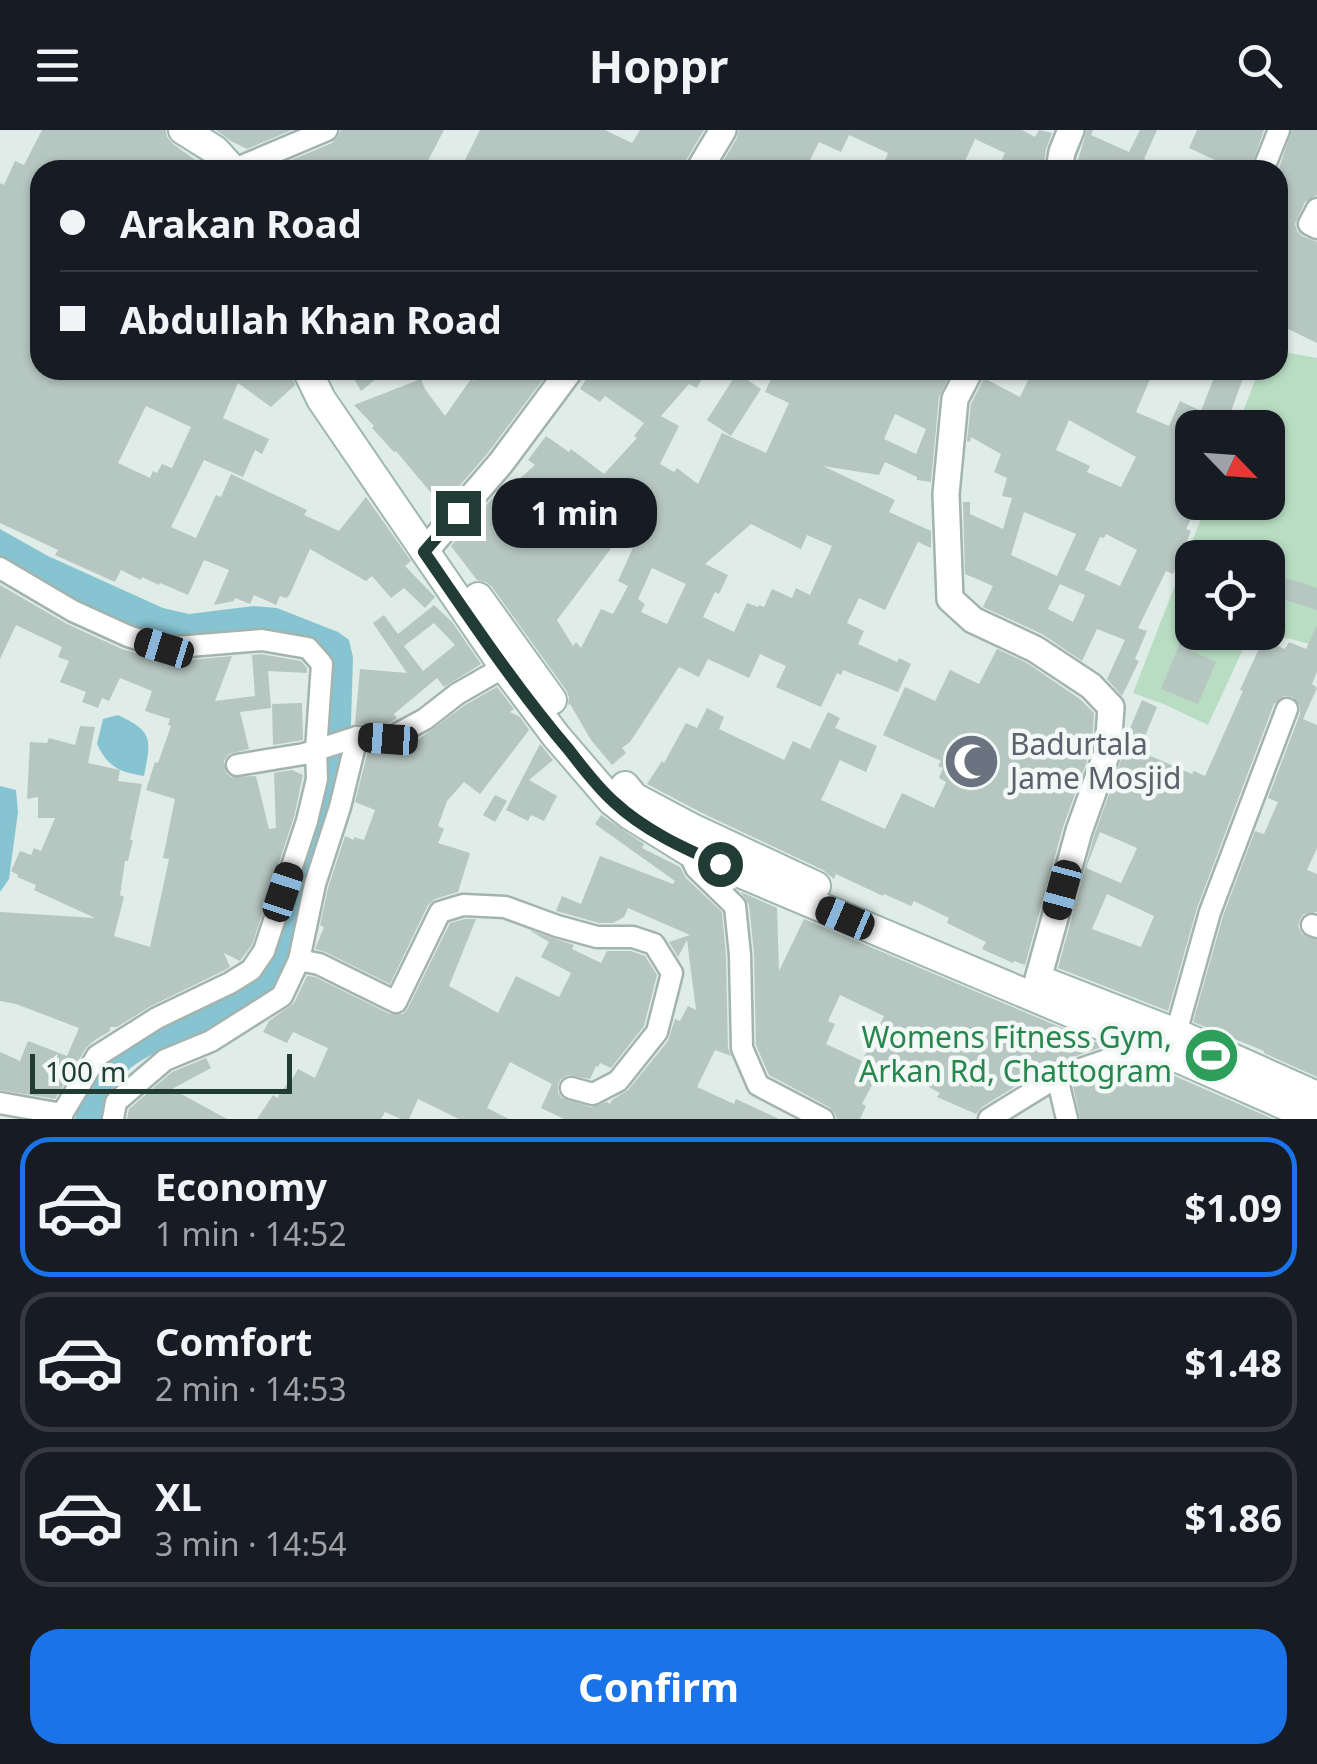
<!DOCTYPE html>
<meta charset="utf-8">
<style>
:root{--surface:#171b24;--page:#242831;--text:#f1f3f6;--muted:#9ea1a6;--line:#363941;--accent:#1a73e8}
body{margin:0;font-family:"Noto Sans",sans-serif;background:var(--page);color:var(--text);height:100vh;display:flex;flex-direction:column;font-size:38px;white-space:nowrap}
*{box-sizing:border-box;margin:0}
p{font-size:32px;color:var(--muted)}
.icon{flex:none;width:55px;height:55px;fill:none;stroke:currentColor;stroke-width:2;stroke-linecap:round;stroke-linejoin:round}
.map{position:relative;height:989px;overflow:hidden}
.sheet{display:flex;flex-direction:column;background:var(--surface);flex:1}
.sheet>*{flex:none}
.top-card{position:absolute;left:30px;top:30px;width:1258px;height:220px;border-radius:30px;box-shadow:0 2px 8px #0004;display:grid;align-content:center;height:220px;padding:0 30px;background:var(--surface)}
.needle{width:65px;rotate:115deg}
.fabs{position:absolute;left:1175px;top:280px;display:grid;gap:20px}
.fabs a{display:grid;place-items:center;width:110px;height:110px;border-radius:20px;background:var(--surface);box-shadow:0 2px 8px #0004;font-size:50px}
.scale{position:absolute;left:30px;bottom:25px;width:262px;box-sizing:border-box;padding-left:10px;border:5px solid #213c35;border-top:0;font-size:28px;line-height:35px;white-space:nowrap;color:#213c35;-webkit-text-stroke:8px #f1f8f5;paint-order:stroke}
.end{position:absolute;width:45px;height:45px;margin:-22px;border:12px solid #213c35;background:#fff;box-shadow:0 0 0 5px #fff}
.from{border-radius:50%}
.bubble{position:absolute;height:70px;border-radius:30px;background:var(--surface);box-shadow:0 2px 8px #0004;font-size:32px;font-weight:700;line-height:70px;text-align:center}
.car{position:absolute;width:30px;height:60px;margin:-30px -15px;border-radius:12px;box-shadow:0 0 8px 2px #0007;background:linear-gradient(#222 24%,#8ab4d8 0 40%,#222 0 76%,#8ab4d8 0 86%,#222 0)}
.top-card b{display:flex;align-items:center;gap:35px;height:95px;font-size:38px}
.top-card b+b{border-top:2px solid var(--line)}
.top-card i{width:25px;height:25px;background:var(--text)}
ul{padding:18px 0 0;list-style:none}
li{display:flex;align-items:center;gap:30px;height:140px;margin:0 20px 15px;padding:0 10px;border:5px solid var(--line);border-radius:30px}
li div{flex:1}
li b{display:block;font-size:38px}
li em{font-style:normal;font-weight:700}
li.current{border-color:var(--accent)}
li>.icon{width:90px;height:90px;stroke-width:1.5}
.action{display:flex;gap:20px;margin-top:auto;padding:20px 30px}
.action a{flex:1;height:115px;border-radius:30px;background:var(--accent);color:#fff;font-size:40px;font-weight:700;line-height:115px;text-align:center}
header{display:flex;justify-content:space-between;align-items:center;height:130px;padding:0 30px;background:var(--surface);font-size:45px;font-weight:700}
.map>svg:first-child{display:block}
.green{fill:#b9ddc3;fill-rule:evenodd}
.water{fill:#87c4d2}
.building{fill:#b6c6c0;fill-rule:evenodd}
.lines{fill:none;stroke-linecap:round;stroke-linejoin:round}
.minor-casing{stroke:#a3b4ae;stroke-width:25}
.tertiary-casing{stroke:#a3b4ae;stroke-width:30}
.secondary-casing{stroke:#9fb7af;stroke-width:32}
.minor{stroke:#fff;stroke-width:20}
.tertiary{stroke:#fff;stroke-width:25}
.secondary{stroke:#fff;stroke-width:28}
.route{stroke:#213c35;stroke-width:12}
.labels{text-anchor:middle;stroke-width:9;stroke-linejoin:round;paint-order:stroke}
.worship-label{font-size:30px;fill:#5b616d;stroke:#f1f8f5;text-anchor:start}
.leisure-label{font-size:30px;fill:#27864d;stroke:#f1f8f5;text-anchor:end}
</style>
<header><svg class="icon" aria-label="menu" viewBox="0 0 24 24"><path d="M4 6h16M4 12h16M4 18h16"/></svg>Hoppr<svg class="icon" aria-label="search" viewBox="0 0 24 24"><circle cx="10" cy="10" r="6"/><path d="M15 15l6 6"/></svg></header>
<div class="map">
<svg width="1317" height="989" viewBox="0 0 1317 989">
<rect width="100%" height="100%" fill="#e0ece7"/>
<path class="green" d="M1278 221 1317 228V516L1291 509 1250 504 1208 595 1166 575 1133 563 1207 373 1268 372V298L1237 297 1259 240H1278ZM1192 428H1268V502H1192Z"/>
<g class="water">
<path d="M0 399 48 426 163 478 189 484 254 476 277 478 338 502 349 510 353 527 351 593 345 632 283 854C262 868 240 885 218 897 167 923 117 922 101 989H75L79 972 108 923 252 844 313 681 324 526 186 513 159 507 42 455 0 431Z"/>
<path d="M118 585C154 602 151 609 144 646 119 642 108 637 97 614L103 589Z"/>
<path d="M0 656 16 660 18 682 9 749 0 762Z"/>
</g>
<g class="building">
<path d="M42 0H166L167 7 173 14 209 40H176L154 30 152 34 148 32 143 40H40V99L31 118 36 126 31 137 40 141V240H290L295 255 271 277 238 253 223 288 269 309 262 324 255 320 243 347 204 330 171 397 196 408 216 365 221 367 231 344 307 380 304 385 339 401 366 367 411 431 405 436 435 467 425 478 404 458 391 468 372 446 366 451 310 419 289 466 286 468 280 466 276 475 254 465 250 474 235 468 234 471 214 475 229 440 204 430 188 465 160 453 159 455 142 447 141 450 121 440 115 452 55 425 58 420 0 393V53L4 55 15 31 24 35ZM146 276 191 297 172 338 162 334 157 343 153 341 150 348 118 333Z"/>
<path d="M216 0H292L247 19 231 11Z"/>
<path d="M341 0H444L423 40H268L332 13 338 7Z"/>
<path d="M480 0H605L632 13 640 0H704L685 32 683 40H460Z"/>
<path d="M739 0H1022L1035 7 1039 0 1052 3 1046 19 1043 40H997L1005 23 975 9 961 40H881L888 23 849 5 841 22 819 12 805 40H718L737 8Z"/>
<path d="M1087 0H1093L1091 5 1129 22 1140 0H1157L1144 29 1168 40H1075Z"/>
<path d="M1197 0H1264L1250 40H1211L1215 30 1189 18Z"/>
<path d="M1292 0H1317V65L1305 72 1295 94 1297 101 1302 106 1317 112V213L1278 194V41Z"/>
<path d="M349 240H387L361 261Z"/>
<path d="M481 240H550L487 324 442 376 396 321 394 322 372 298 374 296 354 275 421 249 425 259 445 286 471 249 474 251Z"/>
<path d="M592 240H706L697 258 689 254 661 286 679 296 660 334 674 342 677 338 698 354 722 303 766 323 789 273 765 262 775 240H952L939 267 931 352 917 350V347L885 332 879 345 823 336 895 370 889 382 931 401V418L918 412 885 480 859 468 847 493 864 501 858 514 897 532 899 528 911 534 898 562 843 540 841 545 837 543 821 577 776 557 786 536 760 524 749 548 708 529 699 547 679 537 630 612 622 618 626 623 612 635 591 610 570 574 568 575 569 567 566 560 492 457 486 452 477 450 451 416 494 366 497 369 535 335 528 330 546 306 569 322 571 319 604 344 637 308 634 306 644 293 605 266 600 272 580 259ZM895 284 926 299 916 324 884 309ZM646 372 652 376 618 451 628 456 613 484 601 479 581 518 576 512 573 516 557 490ZM751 394 801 419 807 405 832 416 810 465 796 458 792 468 772 459 764 477 759 475 758 477 747 473 734 502 703 487 715 462 719 464 728 445 705 434ZM652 438 686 454 667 494 641 482 645 474 638 469Z"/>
<path d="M1033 240H1154L1136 282 1169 296 1180 271 1201 281 1217 240H1246L1225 298H1192V309L1187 321 1192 323V343L1187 354 1192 357V372L1198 374 1186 399 1191 401 1173 444 1166 441 1138 498 1147 501 1135 529 1139 531 1122 566 1107 549 1125 510 1097 499 1082 531 1042 504 983 477 993 456 965 444 963 372H970V384L1003 399 1012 368 1002 366 1007 348 994 342 1001 324 971 307 970 312 967 311 971 274 984 248 1020 267ZM1069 290 1136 327 1121 357 1087 342 1090 336 1056 320ZM1024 382 1076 404 1057 446 1011 425ZM1106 404 1137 420 1120 456 1085 440 1100 407 1104 408ZM1060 454 1085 465 1073 492 1048 479Z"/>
<path d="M737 243 761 259 731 306 707 290Z"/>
<path d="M1286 448 1317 458V480L1282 469Z"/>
<path d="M0 455 67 494 122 519 161 531 182 530 189 533 190 530 232 526 215 571 255 566 252 525 261 524 301 531 307 538V543L268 541 271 578 240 582 249 619 229 624 224 631 226 643 231 647 256 646 269 699 276 698 274 643 292 640 303 645 294 687 252 815 240 831 224 823 230 837 223 841 151 876 117 897H110V901L95 910 86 918 55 969 0 960V922L20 931 28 911 67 926 79 898 16 874 0 871V782L95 788 34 760 36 755 17 747 18 745 11 741 20 721 31 725 34 718 41 721 55 688H38V667L27 669 30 612 47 613 49 608 75 615 80 596 95 597 88 633 120 640 118 651 142 654 130 710H133L128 731H125L120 765 124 767 114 806 150 817 169 729 163 728 175 669 146 660 155 632 158 633 171 596 168 595 170 589 145 581 152 561 120 548 109 571 102 568 98 578 82 572 86 562 60 552 69 531 58 527 62 517 16 495 0 529Z"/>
<path d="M434 475 452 492 481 534 444 557 437 548 394 584 397 588 385 595 355 594 360 539 407 543 373 493 384 485 398 504ZM434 493 455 515 423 541 404 516Z"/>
<path d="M1192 483V502H1197L1191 521 1216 532 1198 574 1161 559Z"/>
<path d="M1317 495V542L1312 554 1317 558 1303 589 1317 595V718L1307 740 1317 744V782L1304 784 1300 789 1298 796 1302 804 1317 810V947L1264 923V921L1193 892 1223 786 1255 701 1264 704 1278 672 1268 668 1300 584V576L1293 567 1284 566 1274 574 1197 778 1168 881 1058 838 1094 706 1123 625 1125 610 1142 570 1157 577 1139 621 1192 644 1194 641 1205 646 1243 561 1240 560 1263 510 1285 519 1289 512 1306 519ZM1100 702 1137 718 1121 753 1086 738ZM1107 764 1154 786 1141 817 1092 799Z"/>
<path d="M997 519 1027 533 1080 569 1094 583 1092 617 1063 697 1025 835 1014 831 1013 833 982 819 986 812 947 793 949 788 914 771 911 776 884 764 883 766 836 744 834 749 823 740 702 683 647 654 662 631 664 633 686 593 697 598 707 578 724 587 719 599 784 630 793 611 810 619 828 582 840 588 835 598 877 616 866 642 840 630 821 670 885 699 902 663 934 678 946 652 939 648 943 638 938 636 941 631 883 605 905 557 935 571 950 540 979 554Z"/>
<path d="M497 557 514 579 510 582 520 587 529 600 480 664 464 652 447 671 438 696 444 699 438 713 470 723 458 762 435 769 428 775 390 854 325 822 315 819 324 797 320 795 328 758 345 706 354 710V707L364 710 375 680 355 672 368 621 388 623 415 612 465 575Z"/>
<path d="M302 573 303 610 273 615 272 574Z"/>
<path d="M540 614 553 630 529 650 557 666 544 691 531 685 528 691 506 680Z"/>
<path d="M495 665 507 671 495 692 483 685Z"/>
<path d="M601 685 644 714 642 718 680 737 686 748 722 782 726 826 728 918 731 926 715 920 697 957 734 974 736 969 779 989H564L541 978 552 954 510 932 487 978 509 989H459L418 969 409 989H401L385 982 381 989H257L273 965 277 968 287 954 289 955 298 939 315 948 328 918 293 902 287 913 263 902 269 891 294 873 307 846 315 847 390 884H403L408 878 450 793 465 789H476L449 856 498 883 516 846 559 867 571 843 541 827 549 812 529 800 574 815 572 819 601 833 607 821H631L645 826 657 845 644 896 611 938 600 933 598 937 596 936 590 949 568 945 561 949 558 955V962L562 968 591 977 607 972 610 974 612 970 628 960 668 911 675 889 680 891 688 876 696 880 687 810 678 827 669 812 690 805 628 778 624 787 613 793H599L556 781 562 766 581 774 600 726 673 754 675 751 595 694Z"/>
<path d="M741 762 777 778 779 841 804 789 1105 916 1050 935 982 977 976 984 937 967 940 963 925 955 927 951 885 930 862 974 866 976 860 989H837L835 983 829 977 769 945 756 915 754 824 749 775ZM840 865 884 886 862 931 826 914 835 894 828 891Z"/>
<path d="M206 928 211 938 172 959 227 989H127L129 979 172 942Z"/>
<path d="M1115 942 1156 943 1164 947 1165 944H1170L1273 989H1080L1073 956Z"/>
</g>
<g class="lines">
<defs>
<g id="minor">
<path d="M242 36 327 0"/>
<path d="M1263 40 1279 0"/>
<path d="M1317 79 1309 94 1317 98"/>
<path d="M0 438 73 481 128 506 165 518 262 510 308 518 322 534 316 620 317 649 307 691 264 821 251 840 230 853 157 888 97 926 62 984V989"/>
<path d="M237 635 304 624 357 607 388 609 425 589 457 564 504 537"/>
<path d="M688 721 696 738 735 776 740 825 742 918 758 955 823 989"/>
<path d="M1312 795 1317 797"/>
<path d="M299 830 315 754 340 677 357 607"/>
<path d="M1176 903 1210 782 1287 579"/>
<path d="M1057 947 1067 989"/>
<path d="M0 973 62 984"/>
<path d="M113 989 116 972 165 930 211 911 282 866 299 830 319 834 396 872 440 782 463 775 505 777 557 796 597 807H633L654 814 672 843 657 902 618 951 593 964 571 958"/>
<path d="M989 989 1057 947 1113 928 1172 930"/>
</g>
<g id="tertiary">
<path d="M699 40 723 0"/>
<path d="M1059 40 1062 22 1071 0"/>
<path d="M970 240 955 269 946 364 950 469 973 490 1035 519 1091 556 1111 577 1108 620 1079 701 1038 849"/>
<path d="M424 422 500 334 570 240"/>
</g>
<g id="secondary">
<path d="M183 0 215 20 233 40"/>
<path d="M307 240 321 269 504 537 556 606 612 671 630 685 688 721 1185 931 1316 989"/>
<path d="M478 467 552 570"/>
<path d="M625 656 634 667 694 699 816 756"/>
<path d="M1040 850 1176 903 1317 966"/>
</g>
</defs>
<use href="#minor" class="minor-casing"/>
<use href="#tertiary" class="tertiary-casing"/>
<use href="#secondary" class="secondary-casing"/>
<use href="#minor" class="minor"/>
<use href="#tertiary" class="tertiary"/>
<use href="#secondary" class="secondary"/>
</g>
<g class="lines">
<path class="route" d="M458 383 424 422C471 490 516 558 569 620 583 638 597 657 614 672 644 700 683 718 720 734"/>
</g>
<defs>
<symbol id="mosque-disc" viewBox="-11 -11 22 22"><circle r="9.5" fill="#6b7280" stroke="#f1f8f5"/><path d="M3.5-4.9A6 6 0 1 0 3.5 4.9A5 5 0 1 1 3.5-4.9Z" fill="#fff"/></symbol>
<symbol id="stadium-disc" viewBox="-11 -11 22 22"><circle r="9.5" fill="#2e9e5b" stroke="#f1f8f5"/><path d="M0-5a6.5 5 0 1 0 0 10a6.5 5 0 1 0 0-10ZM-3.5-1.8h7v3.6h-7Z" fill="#fff"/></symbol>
</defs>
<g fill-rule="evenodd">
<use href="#mosque-disc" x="940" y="600" width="63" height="63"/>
<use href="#stadium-disc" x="1180" y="894" width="63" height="63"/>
</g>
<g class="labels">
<g class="worship-label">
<text x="1010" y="625">Badurtala<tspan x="1010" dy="34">Jame Mosjid</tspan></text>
</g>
<g class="leisure-label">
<text x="1172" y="918">Womens Fitness Gym,<tspan x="1172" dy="34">Arkan Rd, Chattogram</tspan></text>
</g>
</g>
</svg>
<div class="fabs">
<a><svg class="needle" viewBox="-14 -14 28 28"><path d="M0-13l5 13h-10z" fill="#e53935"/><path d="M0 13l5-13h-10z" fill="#9ea1a6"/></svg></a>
<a><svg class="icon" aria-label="locate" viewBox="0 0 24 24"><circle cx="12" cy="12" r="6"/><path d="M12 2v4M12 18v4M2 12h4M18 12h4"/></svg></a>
</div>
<div class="scale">100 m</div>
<i class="end from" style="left:720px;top:734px"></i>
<i class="end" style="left:458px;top:383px"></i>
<div class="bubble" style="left:492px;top:348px;width:165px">1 min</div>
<i class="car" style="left:164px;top:518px;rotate:287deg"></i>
<i class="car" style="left:388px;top:609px;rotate:274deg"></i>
<i class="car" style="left:1062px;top:760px;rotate:195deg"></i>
<i class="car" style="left:283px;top:762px;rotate:18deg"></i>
<i class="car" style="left:845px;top:788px;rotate:293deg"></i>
<div class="top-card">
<b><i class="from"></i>Arakan Road</b>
<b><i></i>Abdullah Khan Road</b>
</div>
</div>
<section class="sheet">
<ul>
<li class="current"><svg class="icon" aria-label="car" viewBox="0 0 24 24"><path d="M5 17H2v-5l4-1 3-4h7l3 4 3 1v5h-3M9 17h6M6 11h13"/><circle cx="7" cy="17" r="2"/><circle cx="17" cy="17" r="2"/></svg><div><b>Economy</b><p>1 min · 14:52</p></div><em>$1.09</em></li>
<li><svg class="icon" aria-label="car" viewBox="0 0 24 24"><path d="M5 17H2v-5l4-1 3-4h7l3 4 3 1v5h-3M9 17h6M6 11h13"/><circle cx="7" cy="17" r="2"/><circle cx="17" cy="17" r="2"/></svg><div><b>Comfort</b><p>2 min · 14:53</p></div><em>$1.48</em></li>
<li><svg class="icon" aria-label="car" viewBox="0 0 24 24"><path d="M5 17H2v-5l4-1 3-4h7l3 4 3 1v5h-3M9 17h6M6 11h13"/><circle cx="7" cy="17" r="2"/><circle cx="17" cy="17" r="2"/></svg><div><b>XL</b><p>3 min · 14:54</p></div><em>$1.86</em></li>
</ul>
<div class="action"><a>Confirm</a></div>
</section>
